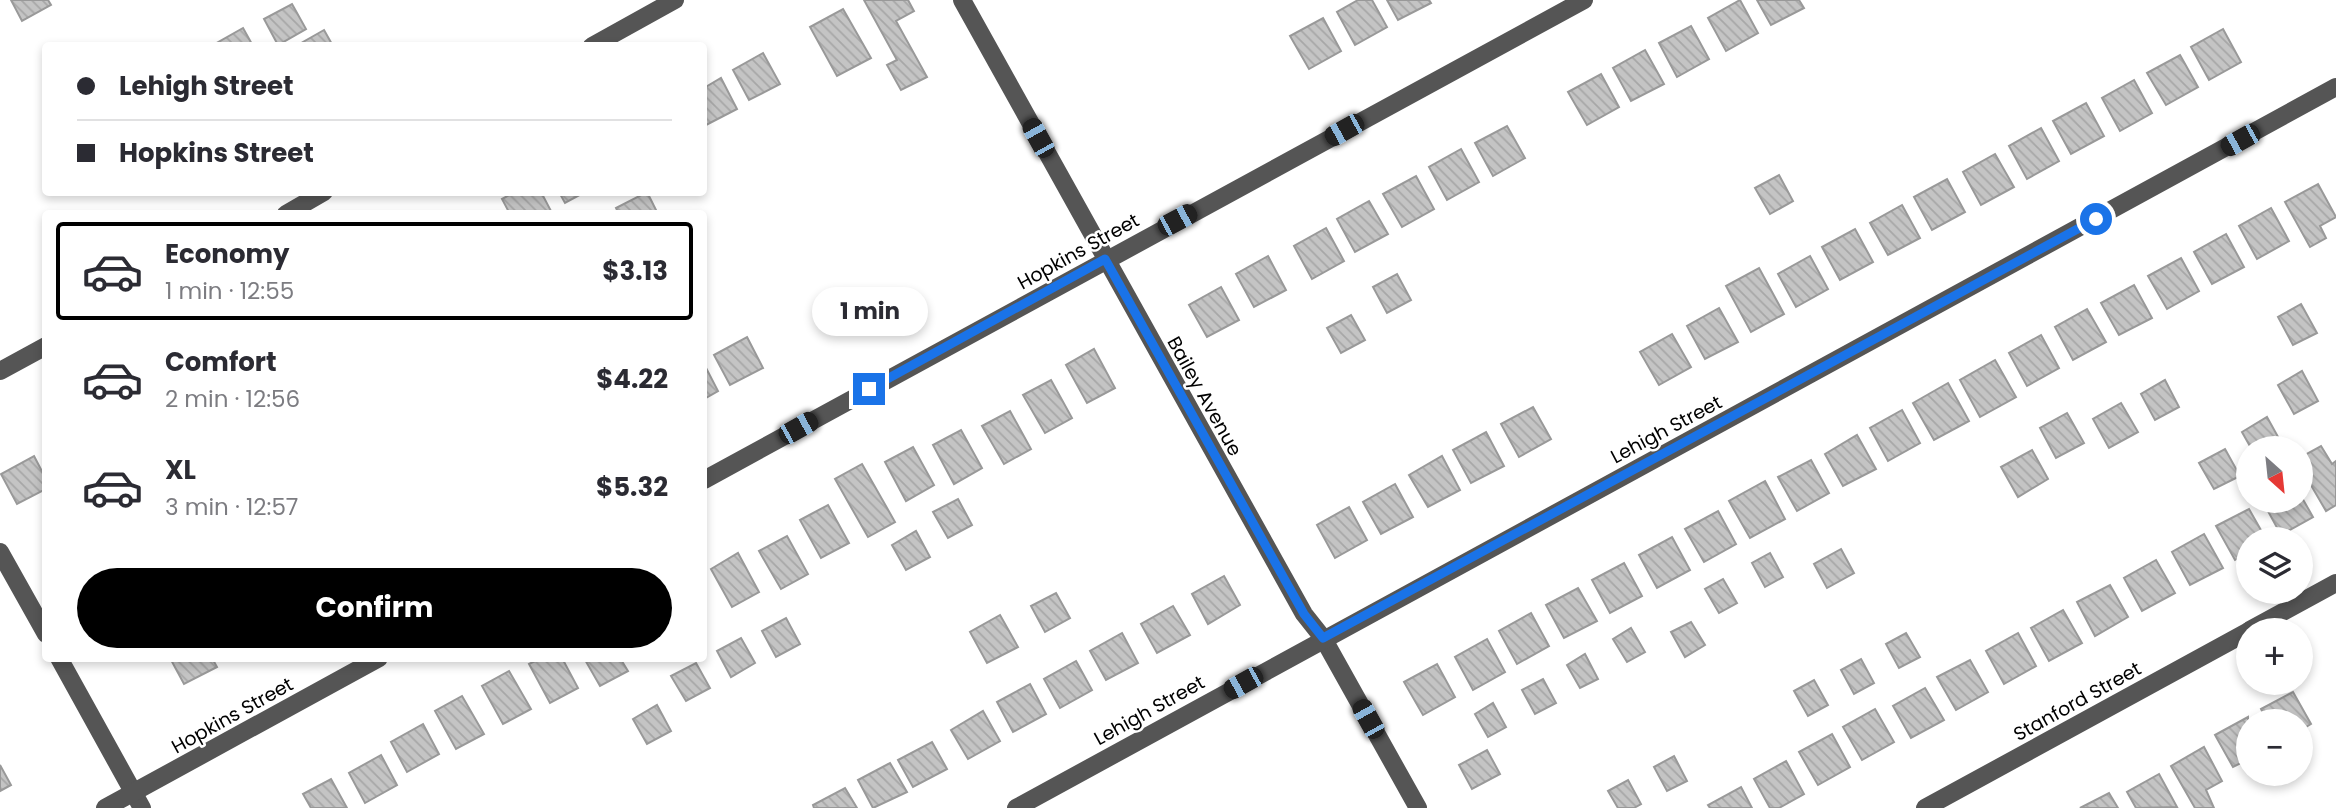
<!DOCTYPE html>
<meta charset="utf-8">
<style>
:root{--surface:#fff;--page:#f7f7f7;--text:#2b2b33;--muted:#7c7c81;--line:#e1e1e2;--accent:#000}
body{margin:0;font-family:Poppins,sans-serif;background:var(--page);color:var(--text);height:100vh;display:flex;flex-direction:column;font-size:26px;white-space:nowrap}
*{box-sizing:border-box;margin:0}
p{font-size:23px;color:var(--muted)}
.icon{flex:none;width:38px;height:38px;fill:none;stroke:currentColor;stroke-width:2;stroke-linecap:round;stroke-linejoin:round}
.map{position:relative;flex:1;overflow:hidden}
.sheet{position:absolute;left:42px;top:210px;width:665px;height:452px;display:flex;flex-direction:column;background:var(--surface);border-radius:7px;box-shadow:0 4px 10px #0003}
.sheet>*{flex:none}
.guide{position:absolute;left:42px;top:42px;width:665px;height:154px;border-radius:7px;box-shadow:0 4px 10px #0003;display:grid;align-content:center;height:154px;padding:0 35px;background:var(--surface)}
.needle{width:46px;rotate:153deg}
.controls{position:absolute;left:2236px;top:436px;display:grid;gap:14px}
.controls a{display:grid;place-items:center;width:77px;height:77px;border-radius:50%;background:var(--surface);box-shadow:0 4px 10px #0003;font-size:35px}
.end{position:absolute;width:32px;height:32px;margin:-16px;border:9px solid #1a73e8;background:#fff;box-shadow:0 0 0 4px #fff}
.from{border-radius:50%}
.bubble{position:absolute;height:49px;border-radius:24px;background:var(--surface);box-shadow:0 4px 10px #0003;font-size:23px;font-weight:700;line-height:49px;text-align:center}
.car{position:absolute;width:21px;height:42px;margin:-21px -10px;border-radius:9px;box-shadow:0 0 5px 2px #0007;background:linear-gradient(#222 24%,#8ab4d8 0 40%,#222 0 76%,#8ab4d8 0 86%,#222 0)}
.guide b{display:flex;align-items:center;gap:24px;height:66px;font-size:26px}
.guide b+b{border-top:2px solid var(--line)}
.guide i{width:18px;height:18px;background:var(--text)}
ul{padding:12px 0 0;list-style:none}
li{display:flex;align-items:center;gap:21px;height:98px;margin:0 14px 10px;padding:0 21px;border:4px solid transparent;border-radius:7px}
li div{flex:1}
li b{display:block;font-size:26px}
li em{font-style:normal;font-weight:700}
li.on{border-color:var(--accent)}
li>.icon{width:63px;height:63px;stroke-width:1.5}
.cta{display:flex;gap:14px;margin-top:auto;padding:14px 35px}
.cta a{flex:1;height:80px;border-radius:42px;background:var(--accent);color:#fff;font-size:28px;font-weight:700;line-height:80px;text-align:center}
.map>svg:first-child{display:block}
.building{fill:url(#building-back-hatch);stroke:#999;stroke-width:2}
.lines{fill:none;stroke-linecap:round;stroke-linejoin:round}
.minor{stroke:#555;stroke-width:18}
.route{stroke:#1a73e8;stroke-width:9}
.labels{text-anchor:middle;stroke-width:5;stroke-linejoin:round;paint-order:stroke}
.street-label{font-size:19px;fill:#000;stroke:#fff}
</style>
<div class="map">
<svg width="2336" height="808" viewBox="0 0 2336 808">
<defs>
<pattern id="building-back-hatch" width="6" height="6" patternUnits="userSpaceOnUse" patternTransform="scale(1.75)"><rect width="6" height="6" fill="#c4c4c4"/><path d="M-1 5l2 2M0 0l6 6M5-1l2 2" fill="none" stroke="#a7a7a7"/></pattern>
</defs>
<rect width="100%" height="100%" fill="#fff"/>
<g class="building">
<path d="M11 0H48L51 5 22 21Z"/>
<path d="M864 0H908L914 11 896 21 927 77 901 90 887 65 897 60Z"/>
<path d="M1358 0H1372L1387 27 1355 45 1337 12Z"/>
<path d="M1387 0H1429L1431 3 1398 20Z"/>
<path d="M1740 0 1758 33 1726 51 1708 18Z"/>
<path d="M1757 0H1799L1804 8 1771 25Z"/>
<path d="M292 4 306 29 278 45 264 19Z"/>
<path d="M843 9 871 58 837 76 810 27Z"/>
<path d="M1323 18 1341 51 1309 69 1290 36Z"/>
<path d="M1691 26 1709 59 1677 77 1659 43Z"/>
<path d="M243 28 253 46H216L215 44Z"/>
<path d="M2223 29 2241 62 2209 80 2191 47Z"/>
<path d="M324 30 333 46H296Z"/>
<path d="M1645 50 1664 84 1631 101 1613 68Z"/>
<path d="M763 53 780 84 749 100 733 70Z"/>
<path d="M2180 55 2198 87 2166 105 2147 73Z"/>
<path d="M1601 74 1619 107 1587 125 1568 92Z"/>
<path d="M721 78 737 109 706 125 704 120V88Z"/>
<path d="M2134 80 2152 113 2120 131 2102 98Z"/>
<path d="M2086 103 2104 136 2071 154 2053 121Z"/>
<path d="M1507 126 1525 158 1493 176 1475 143Z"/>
<path d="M2041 128 2059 161 2027 179 2009 146Z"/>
<path d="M1461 149 1479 182 1447 200 1429 167Z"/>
<path d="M1995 154 2014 187 1981 205 1963 172Z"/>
<path d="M1779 175 1793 201 1770 214 1755 188Z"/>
<path d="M1416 176 1434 209 1402 227 1383 194Z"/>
<path d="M1947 179 1965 212 1932 230 1914 197Z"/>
<path d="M2318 184 2336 217 2320 226 2326 238 2310 247 2285 202Z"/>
<path d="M515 192H541L551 211 510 214 502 199Z"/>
<path d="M559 192H585L565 203Z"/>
<path d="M647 192 658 214H619L616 208Z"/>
<path d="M1369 201 1388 234 1355 252 1337 219Z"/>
<path d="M1902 205 1920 238 1888 255 1870 223Z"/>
<path d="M2271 208 2289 241 2257 259 2239 226Z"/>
<path d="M1326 228 1344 261 1312 279 1294 246Z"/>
<path d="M1855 229 1873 262 1840 280 1822 247Z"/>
<path d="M2226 234 2244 267 2212 284 2194 252Z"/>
<path d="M1268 256 1286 290 1254 307 1236 274Z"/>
<path d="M1810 256 1828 289 1796 307 1778 274Z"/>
<path d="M2181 258 2199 291 2167 309 2148 276Z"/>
<path d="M1759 268 1784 314 1751 332 1726 286Z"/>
<path d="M1397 274 1411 300 1387 313 1373 287Z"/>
<path d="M2134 285 2152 318 2119 335 2101 303Z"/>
<path d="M1221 287 1239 320 1207 337 1189 305Z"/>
<path d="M2301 304 2317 333 2293 345 2278 317Z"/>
<path d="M1719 308 1738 342 1705 359 1687 326Z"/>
<path d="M2087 309 2106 342 2073 360 2055 327Z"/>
<path d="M1351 315 1365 340 1341 353 1327 328Z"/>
<path d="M1672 334 1691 367 1659 385 1640 352Z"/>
<path d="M2041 335 2059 368 2027 386 2009 353Z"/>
<path d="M747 337 763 368 730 385 714 355Z"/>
<path d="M1094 349 1115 388 1087 403 1066 365Z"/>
<path d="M1995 360 2016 397 1980 417 1960 380Z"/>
<path d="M704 364 718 391 704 399Z"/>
<path d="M2302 371 2318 401 2294 414 2278 385Z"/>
<path d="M1051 380 1072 418 1045 433 1023 395Z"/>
<path d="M2165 380 2179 407 2155 420 2141 394Z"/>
<path d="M1948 383 1969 421 1934 440 1913 403Z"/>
<path d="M2121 403 2138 432 2109 448 2093 419Z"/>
<path d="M1533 407 1551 439 1519 457 1501 424Z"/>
<path d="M1902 410 1920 443 1888 461 1870 428Z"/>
<path d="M1010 411 1031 449 1004 464 982 426Z"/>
<path d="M2067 413 2084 443 2056 458 2040 428Z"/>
<path d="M2267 417 2282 444 2275 448H2251L2242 432Z"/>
<path d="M961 430 982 468 954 484 933 445Z"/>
<path d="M1486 432 1504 466 1471 483 1453 450Z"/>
<path d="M1857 435 1876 469 1843 486 1825 454Z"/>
<path d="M2321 446 2332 464 2336 461V505L2326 511 2301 468V457Z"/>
<path d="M913 447 934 485 906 501 885 462Z"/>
<path d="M2225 449 2240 476 2214 489 2199 463Z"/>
<path d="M2032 450 2048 479 2018 497 2001 467Z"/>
<path d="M34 456 46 479V489L17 504 1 474Z"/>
<path d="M1442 456 1460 490 1428 507 1409 475Z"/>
<path d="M1811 460 1829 493 1797 511 1778 477Z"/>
<path d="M862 464 895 522 868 537 835 479Z"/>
<path d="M1765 481 1785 519 1750 538 1729 501Z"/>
<path d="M1395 484 1413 517 1381 534 1363 502Z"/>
<path d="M2301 496 2313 517 2281 535 2263 502 2301 500Z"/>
<path d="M958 499 972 525 948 538 933 512Z"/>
<path d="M828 505 849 543 821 558 800 520Z"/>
<path d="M1349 507 1367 540 1335 558 1317 525Z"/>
<path d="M2249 509 2266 539H2249V552L2235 560 2216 526Z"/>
<path d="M1718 511 1736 544 1704 562 1685 529Z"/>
<path d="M916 531 930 557 906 570 892 545Z"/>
<path d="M2204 534 2223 568 2190 585 2172 552Z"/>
<path d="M787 536 808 574 781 589 759 551Z"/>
<path d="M1672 537 1690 570 1657 588 1639 555Z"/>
<path d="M1841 549 1854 573 1827 588 1814 564Z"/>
<path d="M738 553 759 592 732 607 711 569Z"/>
<path d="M1770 553 1783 577 1765 587 1752 563Z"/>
<path d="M2156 560 2175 593 2142 611 2124 578Z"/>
<path d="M1624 563 1642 596 1610 613 1592 580Z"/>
<path d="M1224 576 1240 605 1208 624 1192 594Z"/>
<path d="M1723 579 1737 603 1719 613 1705 589Z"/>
<path d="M2110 585 2128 617 2095 636 2077 602Z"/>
<path d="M1578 588 1597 621 1564 638 1546 605Z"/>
<path d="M1056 593 1070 618 1045 632 1031 606Z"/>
<path d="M1173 606 1190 635 1157 653 1141 624Z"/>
<path d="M2063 610 2082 643 2049 661 2031 628Z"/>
<path d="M1531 613 1549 646 1517 664 1499 631Z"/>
<path d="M1000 615 1018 647 987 663 970 632Z"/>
<path d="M786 618 800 644 776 657 762 631Z"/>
<path d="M1691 622 1705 645 1685 657 1671 632Z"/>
<path d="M1631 628 1645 652 1627 662 1613 639Z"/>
<path d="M1122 633 1138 663 1106 680 1090 651Z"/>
<path d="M1906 633 1920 657 1899 668 1886 644Z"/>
<path d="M2018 633 2036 666 2004 684 1986 651Z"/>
<path d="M741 638 755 663 731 677 717 651Z"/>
<path d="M1487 639 1505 672 1473 690 1455 657Z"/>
<path d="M1585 654 1598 679 1580 688 1567 665Z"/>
<path d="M170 658H212L217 667 184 684Z"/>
<path d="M541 658H562L578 688 550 703 529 664Z"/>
<path d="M584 658H620L628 671 600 686Z"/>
<path d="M1861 659 1874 683 1854 694 1841 670Z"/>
<path d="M1970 660 1988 692 1956 710 1937 677Z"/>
<path d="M1076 661 1092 690 1060 708 1044 679Z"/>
<path d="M696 663 710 688 686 701 671 676Z"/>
<path d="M1437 664 1455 697 1423 715 1404 682Z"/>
<path d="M509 671 531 709 503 724 482 686Z"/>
<path d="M1543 679 1556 703 1535 714 1522 690Z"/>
<path d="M1814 680 1828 705 1808 716 1794 691Z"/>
<path d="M1030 684 1046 714 1013 732 997 702Z"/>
<path d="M1925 688 1944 720 1911 738 1893 706Z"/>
<path d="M2293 692 2311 724 2301 730V721H2267L2261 709Z"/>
<path d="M462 696 484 734 456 749 435 711Z"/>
<path d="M1493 703 1506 727 1488 737 1475 714Z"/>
<path d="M657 705 671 731 647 744 633 719Z"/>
<path d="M1875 709 1894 742 1862 760 1843 727Z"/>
<path d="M983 711 1000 741 968 759 951 730Z"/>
<path d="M2248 717 2249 759 2233 767 2215 735Z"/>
<path d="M423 724 439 754 407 772 391 742Z"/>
<path d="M1832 734 1850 767 1818 785 1799 752Z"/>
<path d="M932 742 947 769 913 787 898 760Z"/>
<path d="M2204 747 2222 781 2206 790 2214 808H2195L2171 766Z"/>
<path d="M1487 750 1500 774 1472 789 1459 765Z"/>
<path d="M381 755 397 785 365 803 349 773Z"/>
<path d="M1674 756 1687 781 1667 791 1654 767Z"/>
<path d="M1786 761 1804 794 1779 808H1770L1754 779Z"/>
<path d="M890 763 907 792 873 808 858 780Z"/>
<path d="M0 765 11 785 0 791Z"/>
<path d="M2159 774 2177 807 2136 808 2127 792Z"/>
<path d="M331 779 347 808H311L303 794Z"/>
<path d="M1628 780 1641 804 1634 808H1618L1608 791Z"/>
<path d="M1741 787 1752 808H1710L1708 805Z"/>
<path d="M845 788 857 808H814L813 805Z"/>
<path d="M2109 793 2118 808H2080Z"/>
</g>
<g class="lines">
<g class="minor">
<path d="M962 0 1304 614 1323 638 1418 808"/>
<path d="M592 46 675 0"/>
<path d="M286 214 324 192"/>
<path d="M0 371 46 346"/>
<path d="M704 480 1584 0"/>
<path d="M0 552 46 634"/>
<path d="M2250 630 2336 583"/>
<path d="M59 658 142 808"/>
<path d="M105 808 379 658"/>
<path d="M1016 808 2336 87"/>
<path d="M1925 808 2249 631"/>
</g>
</g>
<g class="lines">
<path class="route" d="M869 389 1105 259 1304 614 1323 638 2096 219"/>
</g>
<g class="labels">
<g class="street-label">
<text transform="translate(1078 251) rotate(-29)" y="7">Hopkins Street</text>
<text transform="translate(1205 396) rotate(61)" y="7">Bailey Avenue</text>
<text transform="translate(1666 429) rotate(-28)" y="7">Lehigh Street</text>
<text transform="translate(2077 701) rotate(-29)" y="7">Stanford Street</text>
<text transform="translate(1149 710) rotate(-29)" y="7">Lehigh Street</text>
<text transform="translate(232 715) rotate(-29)" y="7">Hopkins Street</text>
</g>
</g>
</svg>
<div class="controls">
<a><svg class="needle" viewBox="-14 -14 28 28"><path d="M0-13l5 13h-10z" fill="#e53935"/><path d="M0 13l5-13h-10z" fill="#7c7c81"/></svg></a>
<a><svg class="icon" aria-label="layers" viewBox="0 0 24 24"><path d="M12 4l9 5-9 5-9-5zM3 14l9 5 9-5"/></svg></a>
<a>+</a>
<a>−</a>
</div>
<i class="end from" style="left:2096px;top:219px"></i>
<i class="end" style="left:869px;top:389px"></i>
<div class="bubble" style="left:812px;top:287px;width:116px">1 min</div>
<i class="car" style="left:1344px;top:130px;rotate:241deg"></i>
<i class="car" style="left:1038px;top:138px;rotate:331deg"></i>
<i class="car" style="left:2240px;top:140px;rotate:241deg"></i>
<i class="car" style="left:1177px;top:220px;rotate:62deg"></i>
<i class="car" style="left:798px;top:428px;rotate:61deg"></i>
<i class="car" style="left:1243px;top:683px;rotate:241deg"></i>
<i class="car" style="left:1368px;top:719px;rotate:331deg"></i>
<div class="guide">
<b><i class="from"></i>Lehigh Street</b>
<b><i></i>Hopkins Street</b>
</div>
<section class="sheet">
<ul>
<li class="on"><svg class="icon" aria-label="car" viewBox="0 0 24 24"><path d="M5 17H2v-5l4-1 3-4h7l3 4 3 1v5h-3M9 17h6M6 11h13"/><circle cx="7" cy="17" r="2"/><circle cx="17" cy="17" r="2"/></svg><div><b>Economy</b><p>1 min · 12:55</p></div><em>$3.13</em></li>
<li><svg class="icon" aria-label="car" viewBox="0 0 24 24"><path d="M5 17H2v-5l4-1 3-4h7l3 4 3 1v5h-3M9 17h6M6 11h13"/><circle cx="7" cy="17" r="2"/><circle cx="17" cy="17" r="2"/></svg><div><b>Comfort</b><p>2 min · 12:56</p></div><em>$4.22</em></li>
<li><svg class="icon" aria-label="car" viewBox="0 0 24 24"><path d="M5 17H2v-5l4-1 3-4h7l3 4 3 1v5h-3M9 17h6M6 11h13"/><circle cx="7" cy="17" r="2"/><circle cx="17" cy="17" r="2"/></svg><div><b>XL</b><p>3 min · 12:57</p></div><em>$5.32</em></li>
</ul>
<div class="cta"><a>Confirm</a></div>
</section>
</div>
